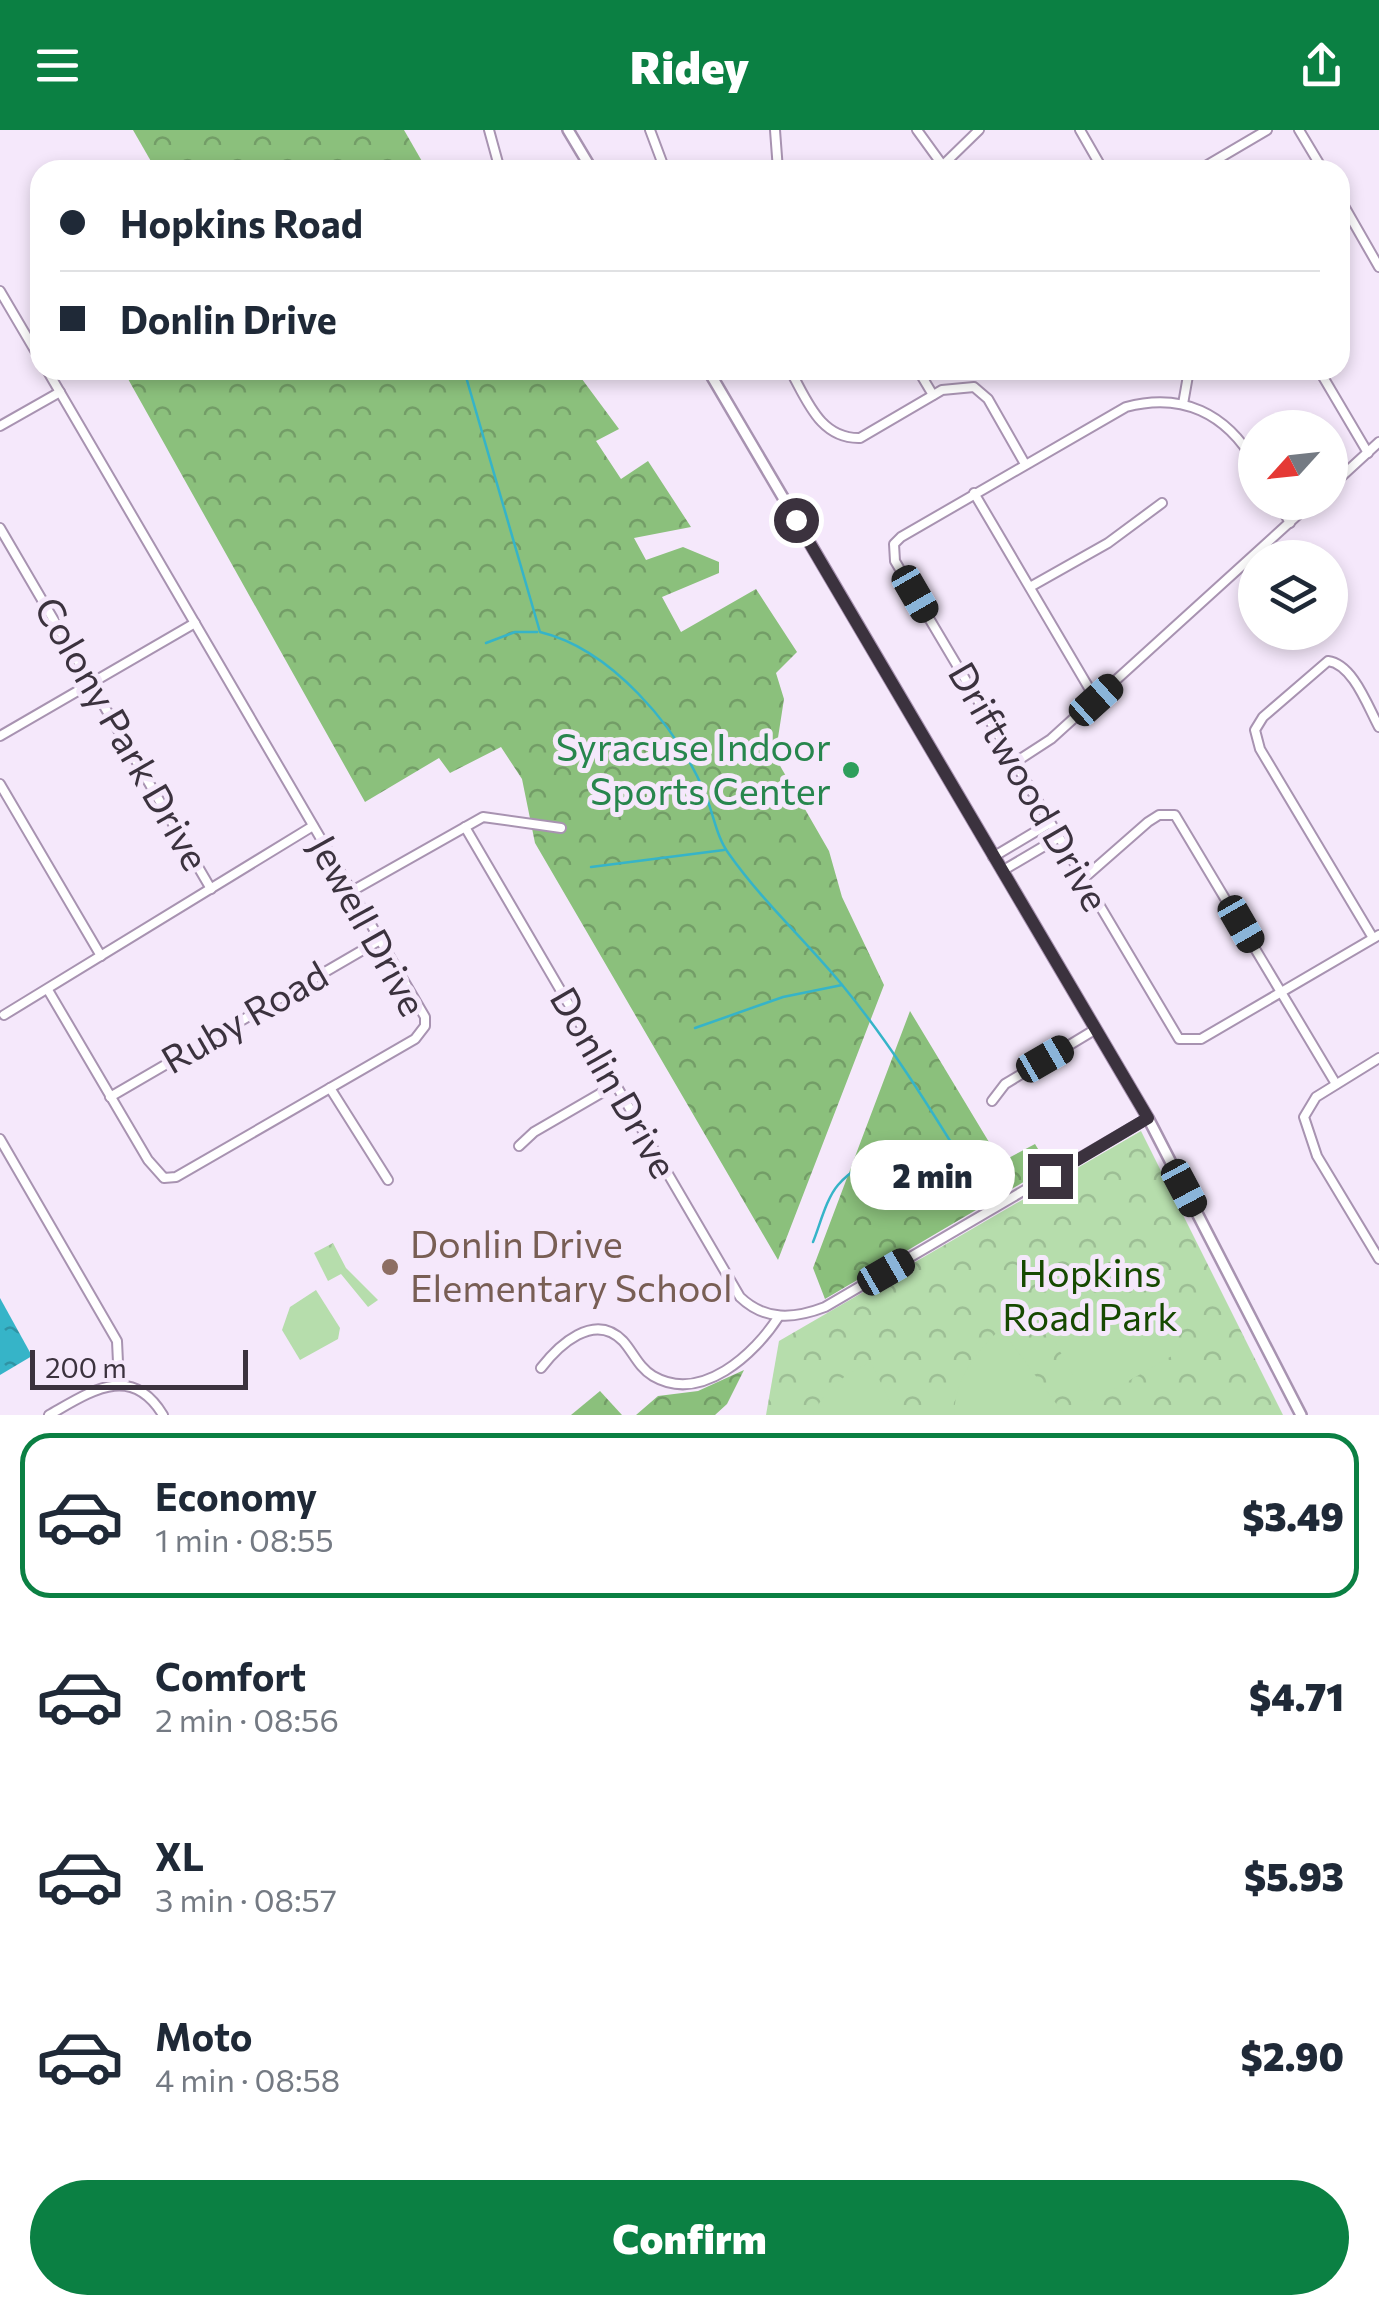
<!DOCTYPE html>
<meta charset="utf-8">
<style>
:root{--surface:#fff;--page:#f6f6f7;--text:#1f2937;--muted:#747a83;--line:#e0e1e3;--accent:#0b8043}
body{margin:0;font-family:Commissioner,sans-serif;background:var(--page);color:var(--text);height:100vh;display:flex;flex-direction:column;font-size:38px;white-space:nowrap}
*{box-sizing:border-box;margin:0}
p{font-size:32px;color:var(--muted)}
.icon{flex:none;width:55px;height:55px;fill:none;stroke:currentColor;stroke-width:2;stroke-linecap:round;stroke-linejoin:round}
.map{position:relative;height:1285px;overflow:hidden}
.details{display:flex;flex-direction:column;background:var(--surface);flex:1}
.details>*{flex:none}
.guide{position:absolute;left:30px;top:30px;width:1320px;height:220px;border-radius:30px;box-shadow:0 5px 15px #0003;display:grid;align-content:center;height:220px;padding:0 30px;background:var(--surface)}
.needle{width:65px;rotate:243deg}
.tools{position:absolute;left:1238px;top:280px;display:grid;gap:20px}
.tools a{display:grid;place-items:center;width:110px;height:110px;border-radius:50%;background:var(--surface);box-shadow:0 5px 15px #0003;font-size:50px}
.scale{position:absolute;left:30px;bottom:25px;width:218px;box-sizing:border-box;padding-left:10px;border:5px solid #3b323e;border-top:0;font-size:28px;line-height:35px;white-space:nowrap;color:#3b323e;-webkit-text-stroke:8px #f5e8fb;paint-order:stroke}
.end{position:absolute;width:45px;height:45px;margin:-22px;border:12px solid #3b323e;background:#fff;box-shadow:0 0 0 5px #fff}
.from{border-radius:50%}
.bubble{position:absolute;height:70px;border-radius:35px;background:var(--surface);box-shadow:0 5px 15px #0003;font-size:32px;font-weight:800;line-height:70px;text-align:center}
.car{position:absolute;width:30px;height:60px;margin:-30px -15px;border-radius:12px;box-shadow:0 0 8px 2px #0007;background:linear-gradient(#222 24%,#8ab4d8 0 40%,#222 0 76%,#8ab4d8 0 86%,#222 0)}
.guide b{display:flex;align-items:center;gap:35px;height:95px;font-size:38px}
.guide b+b{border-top:2px solid var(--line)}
.guide i{width:25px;height:25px;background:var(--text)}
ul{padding:18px 0 0;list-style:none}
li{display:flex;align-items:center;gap:30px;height:165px;margin:0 20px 15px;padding:0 10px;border:5px solid transparent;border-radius:30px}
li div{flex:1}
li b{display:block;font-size:38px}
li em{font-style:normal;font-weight:800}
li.active{border-color:var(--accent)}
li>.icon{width:90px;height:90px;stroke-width:1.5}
.button{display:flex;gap:20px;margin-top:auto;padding:20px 30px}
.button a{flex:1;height:115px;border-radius:60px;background:var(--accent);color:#fff;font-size:40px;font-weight:800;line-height:115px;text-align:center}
header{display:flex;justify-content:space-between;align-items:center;height:130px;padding:0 30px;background:var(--accent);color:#fff;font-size:45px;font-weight:800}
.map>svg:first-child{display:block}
.forest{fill:url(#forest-crowns)}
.park{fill:url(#park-crowns)}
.pitch{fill:#b6ddac}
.water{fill:url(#water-ripples)}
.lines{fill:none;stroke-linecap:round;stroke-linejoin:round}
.stream{stroke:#36b4c8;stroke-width:2.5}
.minor-casing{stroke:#a893b1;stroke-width:12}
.tertiary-casing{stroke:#a893b1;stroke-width:14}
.minor{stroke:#fff;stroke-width:8}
.tertiary{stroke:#fff;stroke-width:9}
.route{stroke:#3b323e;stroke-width:12}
.leisure-dot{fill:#2e9e5b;stroke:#f5e8fb;stroke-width:4}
.education-dot{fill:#8d6e63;stroke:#f5e8fb;stroke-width:4}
.labels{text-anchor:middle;stroke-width:10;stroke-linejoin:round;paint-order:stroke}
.street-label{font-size:38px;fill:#3b323e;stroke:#f5e8fb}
.leisure-label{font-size:38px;fill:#27864d;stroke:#f5e8fb;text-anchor:end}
.education-label{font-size:38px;fill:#785e54;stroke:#f5e8fb;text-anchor:start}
.park-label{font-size:38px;fill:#164901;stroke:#f5e8fb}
</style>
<header><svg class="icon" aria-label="menu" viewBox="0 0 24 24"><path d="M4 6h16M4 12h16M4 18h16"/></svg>Ridey<svg class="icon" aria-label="share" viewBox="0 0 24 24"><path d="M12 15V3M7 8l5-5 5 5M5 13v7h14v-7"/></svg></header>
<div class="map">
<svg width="1379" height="1285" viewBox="0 0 1379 1285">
<defs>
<pattern id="forest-crowns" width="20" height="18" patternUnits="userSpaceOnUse" patternTransform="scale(2.5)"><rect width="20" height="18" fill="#8bc07c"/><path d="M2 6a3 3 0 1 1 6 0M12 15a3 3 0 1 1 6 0" fill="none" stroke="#739d67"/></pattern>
<pattern id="park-crowns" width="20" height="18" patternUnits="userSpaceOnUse" patternTransform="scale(2.5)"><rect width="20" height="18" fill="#b6ddac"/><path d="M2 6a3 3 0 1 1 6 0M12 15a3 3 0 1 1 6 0" fill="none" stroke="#9dbe95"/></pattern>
<pattern id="water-ripples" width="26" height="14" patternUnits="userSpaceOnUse" patternTransform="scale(2.5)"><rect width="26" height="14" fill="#36b4c8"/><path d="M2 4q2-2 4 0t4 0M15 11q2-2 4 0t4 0" fill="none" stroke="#2f93a4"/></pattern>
</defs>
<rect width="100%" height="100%" fill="#f5e8fb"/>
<g class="forest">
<path d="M133 0H404L427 40H156Z"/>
<path d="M123 240 576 241 619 299 596 311 621 349 648 331 691 397 634 408 646 430 683 417 719 432V443L662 467 681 502 756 459 797 522 776 543 784 569 775 627 829 721 842 767 884 855 778 1130 535 713 522 649 501 617 450 643 439 628 365 672Z"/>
<path d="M910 881 1001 1032 1035 1014 1049 1037 825 1169 813 1138Z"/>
<path d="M744 1240 727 1274 715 1285H636L658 1266 698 1261Z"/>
<path d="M600 1261 622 1285H571Z"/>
</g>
<g class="park">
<path d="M1141 1001 1283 1285H766L779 1211Z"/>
<path d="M333 1113 346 1138 378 1170 368 1177 341 1144 328 1151 314 1123Z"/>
</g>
<g class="pitch">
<path d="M316 1160 340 1198 338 1209 300 1230 282 1200 290 1177Z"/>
<path d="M1092 1165C1132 1169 1161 1183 1182 1220L1094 1271 1086 1270 1038 1180 1067 1167Z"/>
<path d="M1001 1199 1063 1283V1285H954C955 1249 975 1222 1001 1199Z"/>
<path d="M871 1232 896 1285H813C824 1259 846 1243 871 1232Z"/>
</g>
<path class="water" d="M0 1168 32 1226 0 1245Z"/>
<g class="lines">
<g class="stream">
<path d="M464 240 540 502C611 519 676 596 704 661 713 681 716 707 729 724 763 772 806 811 843 856 898 923 941 997 987 1070"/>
<path d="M486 513 515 502H537"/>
<path d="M591 737 724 720"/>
<path d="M695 898 783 867 842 855"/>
<path d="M813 1112C820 1095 826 1069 838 1055 867 1021 914 1020 955 1019"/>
</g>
<defs>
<g id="minor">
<path d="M489 0 500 40"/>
<path d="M650 0 665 40"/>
<path d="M775 0 778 40"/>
<path d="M917 0 946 40"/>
<path d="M1080 0 1103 40"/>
<path d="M1299 0 1323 40"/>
<path d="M942 36 979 0"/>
<path d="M1199 40 1267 0"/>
<path d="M1340 69 1379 137"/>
<path d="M0 161 40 229"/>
<path d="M47 240 425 887V896L415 909 176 1047 164 1048 148 1030 48 860"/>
<path d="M790 240C807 270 820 309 860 308L942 260 974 257 988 269 1025 334"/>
<path d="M918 240 933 265"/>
<path d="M1319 240 1368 323"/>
<path d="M1183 274 1189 240"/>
<path d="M0 296 60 262"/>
<path d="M1255 333C1226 283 1182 262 1126 277L901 407 894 414 895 431 1179 909H1201L1379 805"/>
<path d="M1330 357 1379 312"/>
<path d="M974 363 1096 570"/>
<path d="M1278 372 1290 393"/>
<path d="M0 398 211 759"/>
<path d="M1030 457 1108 413 1162 373"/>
<path d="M0 606 195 493"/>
<path d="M1014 633 1051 609 1312 372"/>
<path d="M0 654 101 826"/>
<path d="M465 697 740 1167C765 1191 794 1189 825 1177L1148 988"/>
<path d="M993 727 1050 693"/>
<path d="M1002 741 1058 708"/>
<path d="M1083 749 1148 692 1159 685H1175L1336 954"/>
<path d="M352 761 483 687 561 698"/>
<path d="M1373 808 1260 619 1255 600 1263 587 1328 531C1353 534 1368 577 1379 597"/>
<path d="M4 885 313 696"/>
<path d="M1379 928 1316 967 1304 987 1317 1026 1379 1129"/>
<path d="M330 958 388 1050"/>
<path d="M110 967 380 810"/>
<path d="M992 971 1005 954 1096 899"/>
<path d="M0 1009 117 1211 119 1254"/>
<path d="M519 1016 534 1002 615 955"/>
<path d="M541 1238C558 1216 594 1181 623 1211 633 1222 639 1238 653 1246 701 1274 755 1224 779 1186"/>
<path d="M49 1285C90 1262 131 1232 163 1285"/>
</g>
<g id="tertiary">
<path d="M568 0 592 40"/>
<path d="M708 240 1148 988 1301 1285"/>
</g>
</defs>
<use href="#minor" class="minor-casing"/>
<use href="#tertiary" class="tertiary-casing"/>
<use href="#minor" class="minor"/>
<use href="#tertiary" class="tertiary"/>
</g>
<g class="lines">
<path class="route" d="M796 390 1148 988 1050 1046"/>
</g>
<circle class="leisure-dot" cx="851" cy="640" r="10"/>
<circle class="education-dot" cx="390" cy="1137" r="10"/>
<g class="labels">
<g class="street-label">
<text transform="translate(121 604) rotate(60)" y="13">Colony Park Drive</text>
<text transform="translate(1028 657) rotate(60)" y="13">Driftwood Drive</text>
<text transform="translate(367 796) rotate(61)" y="13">Jewell Drive</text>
<text transform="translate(245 888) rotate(-30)" y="13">Ruby Road</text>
<text transform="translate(613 953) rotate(60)" y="13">Donlin Drive</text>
</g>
<g class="leisure-label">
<text x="831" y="631">Syracuse Indoor<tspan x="831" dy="44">Sports Center</tspan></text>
</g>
<g class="education-label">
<text x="410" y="1128">Donlin Drive<tspan x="410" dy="44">Elementary School</tspan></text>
</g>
<g class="park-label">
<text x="1090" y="1157">Hopkins<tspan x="1090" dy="44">Road Park</tspan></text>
</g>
</g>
</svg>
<div class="tools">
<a><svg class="needle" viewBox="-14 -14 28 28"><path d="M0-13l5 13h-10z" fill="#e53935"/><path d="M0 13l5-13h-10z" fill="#747a83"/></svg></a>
<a><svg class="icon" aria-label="layers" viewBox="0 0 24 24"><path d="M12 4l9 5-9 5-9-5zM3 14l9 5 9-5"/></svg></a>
</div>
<div class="scale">200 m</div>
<i class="end from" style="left:796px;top:390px"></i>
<i class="end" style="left:1050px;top:1046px"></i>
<div class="bubble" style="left:850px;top:1010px;width:165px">2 min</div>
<i class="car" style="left:915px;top:464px;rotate:150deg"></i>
<i class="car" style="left:1096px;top:570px;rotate:48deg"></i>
<i class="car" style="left:1241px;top:794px;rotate:150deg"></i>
<i class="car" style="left:1045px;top:929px;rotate:60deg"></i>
<i class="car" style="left:1184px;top:1058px;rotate:152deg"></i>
<i class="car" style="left:886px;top:1142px;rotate:60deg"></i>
<div class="guide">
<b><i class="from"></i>Hopkins Road</b>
<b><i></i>Donlin Drive</b>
</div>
</div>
<section class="details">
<ul>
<li class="active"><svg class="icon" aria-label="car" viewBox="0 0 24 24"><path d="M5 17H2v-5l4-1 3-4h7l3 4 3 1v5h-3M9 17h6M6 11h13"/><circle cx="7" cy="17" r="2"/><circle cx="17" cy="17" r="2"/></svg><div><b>Economy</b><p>1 min · 08:55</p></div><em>$3.49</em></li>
<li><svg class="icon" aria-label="car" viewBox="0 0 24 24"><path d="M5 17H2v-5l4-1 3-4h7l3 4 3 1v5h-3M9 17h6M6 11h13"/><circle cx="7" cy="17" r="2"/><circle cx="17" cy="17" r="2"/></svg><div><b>Comfort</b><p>2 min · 08:56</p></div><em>$4.71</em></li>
<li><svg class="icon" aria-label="car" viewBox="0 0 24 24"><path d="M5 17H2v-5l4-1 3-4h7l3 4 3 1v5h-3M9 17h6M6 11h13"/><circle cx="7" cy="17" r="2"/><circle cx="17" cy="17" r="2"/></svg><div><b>XL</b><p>3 min · 08:57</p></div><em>$5.93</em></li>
<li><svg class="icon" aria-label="car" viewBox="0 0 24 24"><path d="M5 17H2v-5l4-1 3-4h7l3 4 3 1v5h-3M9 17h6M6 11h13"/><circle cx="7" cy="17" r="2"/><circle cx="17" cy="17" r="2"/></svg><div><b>Moto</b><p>4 min · 08:58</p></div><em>$2.90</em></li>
</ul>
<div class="button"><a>Confirm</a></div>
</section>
